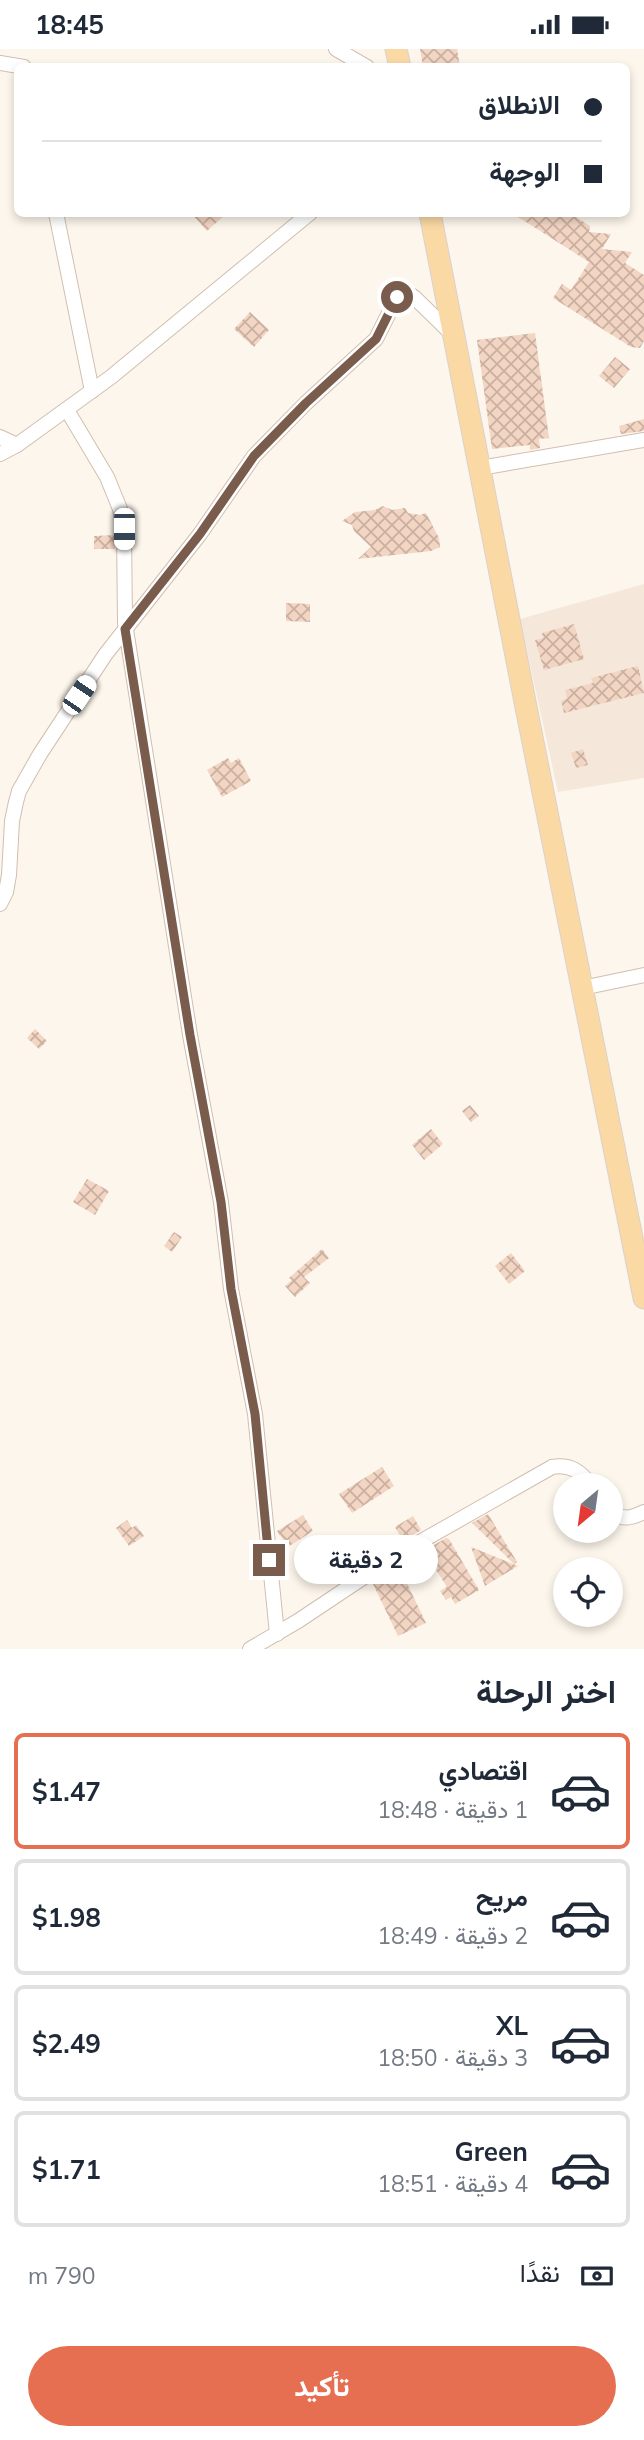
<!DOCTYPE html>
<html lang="ar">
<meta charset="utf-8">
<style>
:root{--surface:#fff;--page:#f2f2f3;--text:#1f2937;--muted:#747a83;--line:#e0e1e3;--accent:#e76f51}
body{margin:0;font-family:Mulish,Vazirmatn,sans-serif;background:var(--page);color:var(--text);direction:rtl;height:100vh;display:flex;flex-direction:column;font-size:26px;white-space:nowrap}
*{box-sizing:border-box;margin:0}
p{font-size:23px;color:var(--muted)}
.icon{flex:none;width:38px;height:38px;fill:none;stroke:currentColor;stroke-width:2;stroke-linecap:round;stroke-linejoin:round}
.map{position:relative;height:1600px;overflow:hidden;direction:ltr}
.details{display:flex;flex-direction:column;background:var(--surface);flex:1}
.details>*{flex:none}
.hud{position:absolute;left:14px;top:14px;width:616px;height:154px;border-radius:10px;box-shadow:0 4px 10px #0003;direction:rtl;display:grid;align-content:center;height:154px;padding:0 28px;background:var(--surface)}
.needle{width:46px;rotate:209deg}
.fabs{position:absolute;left:553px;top:1424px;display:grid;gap:14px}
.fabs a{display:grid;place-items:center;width:70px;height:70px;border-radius:50%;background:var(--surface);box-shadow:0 4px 10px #0003;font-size:35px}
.end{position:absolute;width:32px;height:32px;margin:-16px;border:9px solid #7a5c4d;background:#fff;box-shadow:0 0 0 4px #fff}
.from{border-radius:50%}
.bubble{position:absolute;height:49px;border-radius:24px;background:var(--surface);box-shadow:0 4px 10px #0003;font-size:23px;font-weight:700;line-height:49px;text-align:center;direction:rtl}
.car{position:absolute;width:21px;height:42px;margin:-21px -10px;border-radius:9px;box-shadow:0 0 5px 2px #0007;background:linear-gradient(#fff 24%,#345 0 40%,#fff 0 76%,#345 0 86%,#fff 0)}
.hud b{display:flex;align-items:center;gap:24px;height:66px;font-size:26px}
.hud b+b{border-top:2px solid var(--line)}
.hud i{width:18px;height:18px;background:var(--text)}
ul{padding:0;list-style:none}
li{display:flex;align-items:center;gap:21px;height:116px;margin:0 14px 10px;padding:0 14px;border:4px solid var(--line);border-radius:10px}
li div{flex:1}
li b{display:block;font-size:26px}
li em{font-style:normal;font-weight:700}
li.selected{border-color:var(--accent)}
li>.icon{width:63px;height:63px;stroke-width:1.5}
h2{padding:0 28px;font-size:32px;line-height:84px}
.pay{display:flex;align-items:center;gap:18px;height:77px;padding:0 28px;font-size:26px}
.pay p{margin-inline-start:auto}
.button{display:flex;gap:14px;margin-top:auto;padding:14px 28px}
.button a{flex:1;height:80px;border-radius:42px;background:var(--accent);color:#fff;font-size:28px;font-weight:700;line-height:80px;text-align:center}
.status{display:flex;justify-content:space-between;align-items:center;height:49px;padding:0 35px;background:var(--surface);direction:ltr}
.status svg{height:19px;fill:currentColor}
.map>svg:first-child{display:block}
.residential{fill:#f5e8da}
.building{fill:url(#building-cross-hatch)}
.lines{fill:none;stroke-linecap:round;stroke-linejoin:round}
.minor-casing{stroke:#d1beb0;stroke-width:16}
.primary-casing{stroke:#dad1cd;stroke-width:23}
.minor{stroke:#fff;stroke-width:14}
.primary{stroke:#fbd9a5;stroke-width:21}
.route{stroke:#7a5c4d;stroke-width:9}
</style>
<div class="status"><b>18:45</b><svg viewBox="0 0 49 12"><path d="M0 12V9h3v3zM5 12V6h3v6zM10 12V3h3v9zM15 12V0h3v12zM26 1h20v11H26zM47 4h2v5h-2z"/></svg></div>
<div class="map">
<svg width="644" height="1600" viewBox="0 0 644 1600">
<defs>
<pattern id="building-cross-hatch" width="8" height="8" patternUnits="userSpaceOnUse" patternTransform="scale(1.75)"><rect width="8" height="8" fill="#f3d5c3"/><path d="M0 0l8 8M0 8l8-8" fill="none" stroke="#cab0a1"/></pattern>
</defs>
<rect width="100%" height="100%" fill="#fdf6ec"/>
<path class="residential" d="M644 535V729L558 743 520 570Z"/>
<g class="building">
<path d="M420 0H457L460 18H423Z"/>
<path d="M191 164H227L207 182Z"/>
<path d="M512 164H570L590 177 589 183 611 185 602 200 632 203 625 214 644 226V292L640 299 631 298 553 249 562 235 571 241 589 213Z"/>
<path d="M250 263 269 281 254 298 234 280Z"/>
<path d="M535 284 549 389 539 390 540 399 530 401V396L492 400 477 291Z"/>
<path d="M615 308 630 320 614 339 599 327Z"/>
<path d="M644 370V382L621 385 619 377Z"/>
<path d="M383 457 392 461 405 459 408 464 420 466 426 464 439 489 440 498 431 502 358 510 371 498 354 482 352 476 342 472 355 463 375 461Z"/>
<path d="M114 486 115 500H94V487Z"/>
<path d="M286 554 310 555V573L286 572Z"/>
<path d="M574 575 584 610 544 621 535 591 543 589 542 584Z"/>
<path d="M638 617 644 644 564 664 561 652 567 650 565 641 593 634 591 629Z"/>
<path d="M583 700 588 716 576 719 571 704Z"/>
<path d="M228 709 231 714 239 709 251 732 222 748 207 721Z"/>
<path d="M35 980 47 992 39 1000 27 989Z"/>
<path d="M470 1056 479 1067 471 1073 462 1062Z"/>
<path d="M431 1080 443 1095 424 1111 412 1096Z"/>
<path d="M87 1130 109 1142 95 1166 73 1153Z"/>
<path d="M174 1183 182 1188 172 1203 164 1197Z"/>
<path d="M322 1200 329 1209 304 1228 310 1234 295 1248 285 1237 292 1231 289 1229Z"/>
<path d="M511 1204 525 1222 509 1235 495 1217Z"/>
<path d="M382 1418 394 1437 352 1464 339 1445Z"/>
<path d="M488 1465 517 1513 514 1515 472 1474Z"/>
<path d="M303 1466 313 1482 288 1498 277 1482Z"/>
<path d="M413 1467 421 1481 403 1492 395 1478Z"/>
<path d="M127 1471 132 1479 136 1476 144 1487 129 1497 116 1479Z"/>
<path d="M446 1489 449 1490 479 1541 455 1555 451 1548 446 1551 440 1542 447 1538 424 1502Z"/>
<path d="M471 1498 518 1517 485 1537Z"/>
<path d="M401 1522 426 1574 398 1587 373 1535Z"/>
</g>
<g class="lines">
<defs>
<g id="minor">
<path d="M336 0 367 18"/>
<path d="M0 14 24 18"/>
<path d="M56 164 92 342"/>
<path d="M67 361 107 428 120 460 124 479 125 574 190 986 221 1153 231 1240 255 1365 277 1585"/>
<path d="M0 388 17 396"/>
<path d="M0 405 17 396 111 328 310 164"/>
<path d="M480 419 644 391"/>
<path d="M0 855 6 843 9 826 12 772 16 753 19 742 40 705 105 606 200 485 254 407 306 354 376 290 397 248C403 242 408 244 414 248L454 287"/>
<path d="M582 939 644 926"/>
<path d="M611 1462C623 1472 631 1469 644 1463"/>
<path d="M250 1600 298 1572 397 1506 552 1418C570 1415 581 1422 591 1437"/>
</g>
<g id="primary">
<path d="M396 0 400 18"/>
<path d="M430 164 526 658 644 1249"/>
</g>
</defs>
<use href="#minor" class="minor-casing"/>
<use href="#primary" class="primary-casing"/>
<use href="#minor" class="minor"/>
<use href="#primary" class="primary"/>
</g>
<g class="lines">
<path class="route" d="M269 1511 255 1365 231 1240 221 1153 190 986 125 580 200 485 254 407 306 354 376 290 397 248"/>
</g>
</svg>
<div class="fabs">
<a><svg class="needle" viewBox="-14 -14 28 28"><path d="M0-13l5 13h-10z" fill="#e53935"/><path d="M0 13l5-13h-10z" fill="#747a83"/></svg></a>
<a><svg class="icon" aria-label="locate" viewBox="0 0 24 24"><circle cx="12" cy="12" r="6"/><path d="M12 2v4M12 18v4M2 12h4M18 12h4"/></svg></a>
</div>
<i class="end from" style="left:397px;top:248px"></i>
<i class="end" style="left:269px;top:1511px"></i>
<div class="bubble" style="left:294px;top:1486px;width:144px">2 دقيقة</div>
<i class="car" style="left:124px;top:480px;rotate:180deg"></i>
<i class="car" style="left:79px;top:646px;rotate:34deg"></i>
<div class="hud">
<b><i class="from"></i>الانطلاق</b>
<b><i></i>الوجهة</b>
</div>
</div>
<section class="details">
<h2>اختر الرحلة</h2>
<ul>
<li class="selected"><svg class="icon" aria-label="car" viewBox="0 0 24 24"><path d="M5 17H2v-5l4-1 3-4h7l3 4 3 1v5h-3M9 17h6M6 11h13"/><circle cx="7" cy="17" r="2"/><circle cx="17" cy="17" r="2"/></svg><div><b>اقتصادي</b><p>1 دقيقة · 18:48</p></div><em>$1.47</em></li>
<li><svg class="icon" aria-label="car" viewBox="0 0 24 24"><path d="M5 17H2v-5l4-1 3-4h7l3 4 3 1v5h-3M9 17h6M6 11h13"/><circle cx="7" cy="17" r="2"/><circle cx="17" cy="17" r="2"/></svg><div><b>مريح</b><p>2 دقيقة · 18:49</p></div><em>$1.98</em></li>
<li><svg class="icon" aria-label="car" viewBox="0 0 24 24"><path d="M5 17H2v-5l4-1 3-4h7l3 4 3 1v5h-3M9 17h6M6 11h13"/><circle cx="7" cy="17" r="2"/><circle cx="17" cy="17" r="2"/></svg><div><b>XL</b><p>3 دقيقة · 18:50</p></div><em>$2.49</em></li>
<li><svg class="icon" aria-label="car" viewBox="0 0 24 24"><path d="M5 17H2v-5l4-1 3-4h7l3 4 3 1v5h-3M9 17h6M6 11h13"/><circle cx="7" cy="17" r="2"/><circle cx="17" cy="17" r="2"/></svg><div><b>Green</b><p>4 دقيقة · 18:51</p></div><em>$1.71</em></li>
</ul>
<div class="pay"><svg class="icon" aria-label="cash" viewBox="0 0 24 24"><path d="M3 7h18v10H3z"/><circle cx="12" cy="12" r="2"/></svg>نقدًا<p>790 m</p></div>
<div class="button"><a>تأكيد</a></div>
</section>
